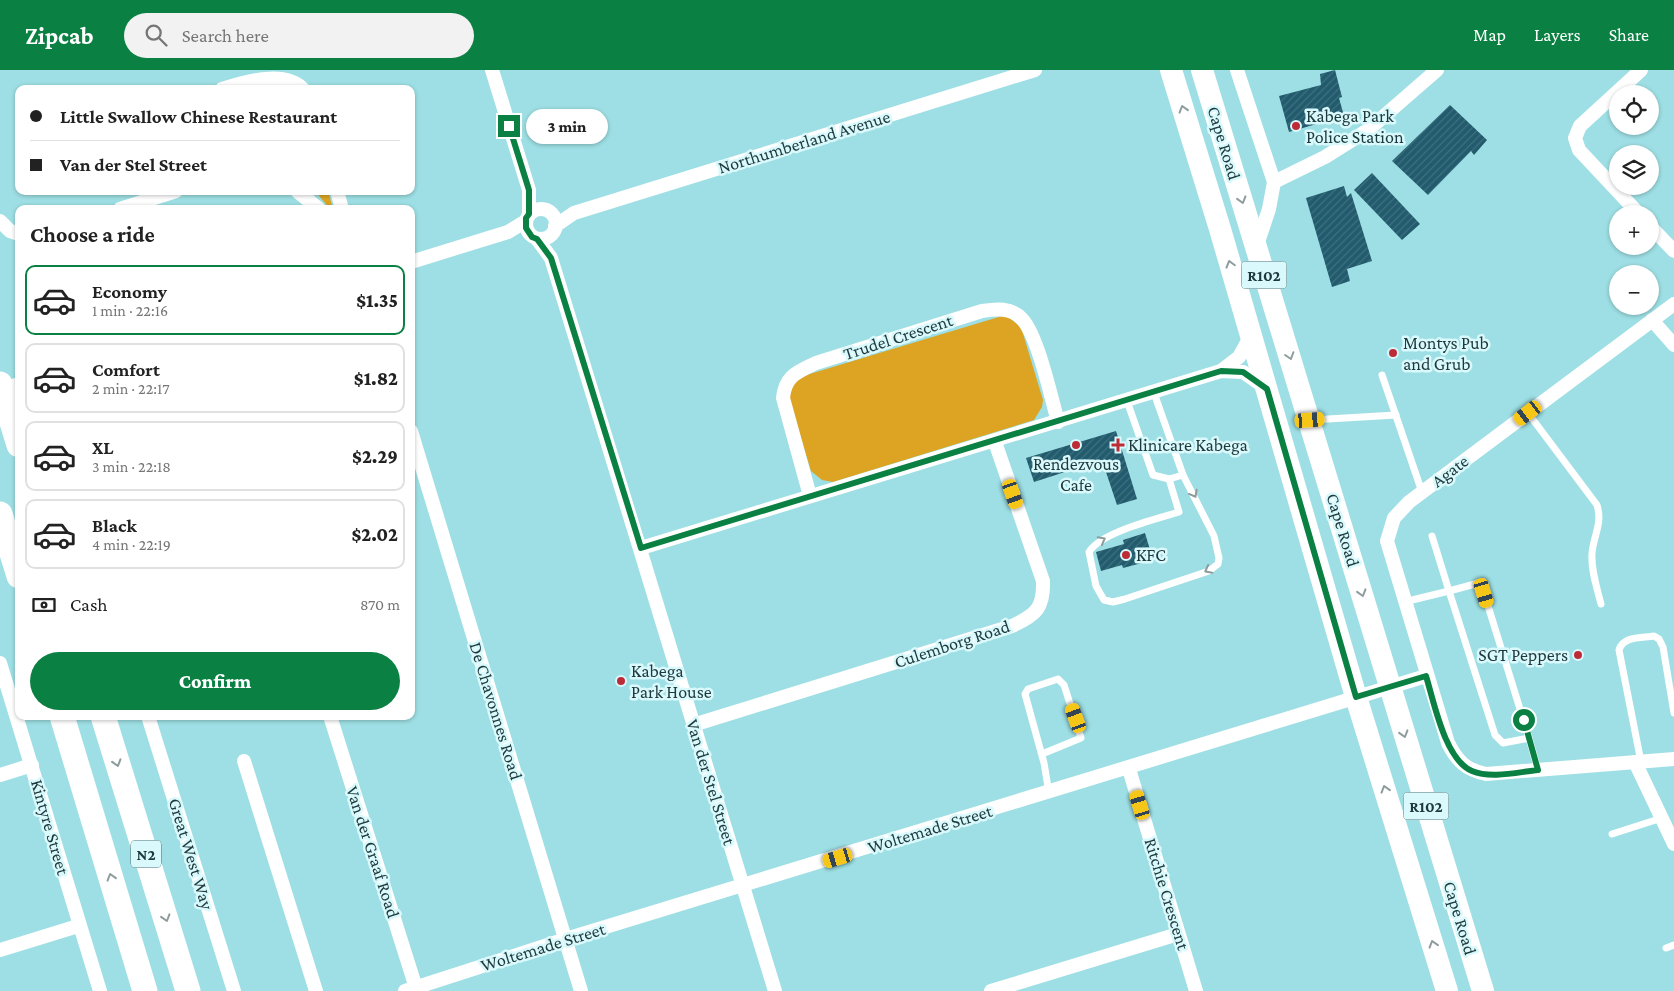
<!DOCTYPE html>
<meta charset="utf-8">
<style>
:root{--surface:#fff;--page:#f2f2f2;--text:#222;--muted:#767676;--line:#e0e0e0;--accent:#0b8043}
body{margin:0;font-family:"Crimson Pro",serif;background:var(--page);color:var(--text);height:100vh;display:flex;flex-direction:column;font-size:19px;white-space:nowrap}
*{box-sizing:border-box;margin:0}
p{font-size:16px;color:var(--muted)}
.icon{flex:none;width:28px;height:28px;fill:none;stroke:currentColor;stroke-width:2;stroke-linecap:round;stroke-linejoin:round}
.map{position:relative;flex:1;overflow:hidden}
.drawer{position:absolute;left:15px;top:135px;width:400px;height:515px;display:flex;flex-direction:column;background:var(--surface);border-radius:10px;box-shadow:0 1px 4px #0004}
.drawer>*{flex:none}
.top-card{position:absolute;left:15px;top:15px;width:400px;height:110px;border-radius:10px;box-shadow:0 1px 4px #0004;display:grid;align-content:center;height:110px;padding:0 15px;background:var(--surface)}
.controls{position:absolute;left:1609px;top:15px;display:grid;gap:10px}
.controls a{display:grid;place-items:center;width:50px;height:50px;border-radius:50%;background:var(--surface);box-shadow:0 1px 4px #0004;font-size:25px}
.end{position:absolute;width:22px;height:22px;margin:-11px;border:6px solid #0b8043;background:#fff;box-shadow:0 0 0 2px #fff}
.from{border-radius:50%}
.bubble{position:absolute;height:35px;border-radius:18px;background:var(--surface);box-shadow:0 1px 4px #0004;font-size:16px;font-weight:800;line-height:35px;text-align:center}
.car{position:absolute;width:15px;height:30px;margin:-15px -8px;border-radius:6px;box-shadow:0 0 4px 1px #0007;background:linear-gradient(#f5c518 24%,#345 0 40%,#f5c518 0 76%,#345 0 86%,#f5c518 0)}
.top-card b{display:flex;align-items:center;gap:18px;height:48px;font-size:19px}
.top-card b+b{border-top:1px solid var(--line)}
.top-card i{width:12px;height:12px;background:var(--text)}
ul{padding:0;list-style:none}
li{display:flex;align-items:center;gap:15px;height:70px;margin:0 10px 8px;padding:0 5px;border:2px solid var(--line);border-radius:10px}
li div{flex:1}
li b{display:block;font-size:19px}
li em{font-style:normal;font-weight:800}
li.selected{border-color:var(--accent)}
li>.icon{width:45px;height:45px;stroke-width:1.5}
h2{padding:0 15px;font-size:22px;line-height:60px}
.pay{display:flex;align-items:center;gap:12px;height:55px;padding:0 15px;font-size:19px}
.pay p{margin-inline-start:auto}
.primary-button{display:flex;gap:10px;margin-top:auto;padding:10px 15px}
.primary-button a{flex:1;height:58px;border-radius:30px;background:var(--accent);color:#fff;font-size:20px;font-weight:800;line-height:58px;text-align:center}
header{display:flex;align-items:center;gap:30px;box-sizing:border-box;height:70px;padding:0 25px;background:var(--accent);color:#fff}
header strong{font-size:24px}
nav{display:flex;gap:28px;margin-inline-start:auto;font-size:18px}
.search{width:350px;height:45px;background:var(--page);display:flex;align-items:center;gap:12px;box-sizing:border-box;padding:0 18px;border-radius:28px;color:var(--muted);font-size:19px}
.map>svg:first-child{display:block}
.green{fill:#dca422}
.building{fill:url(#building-hatch)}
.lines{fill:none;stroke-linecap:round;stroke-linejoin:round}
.service{stroke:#fff;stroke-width:7}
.minor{stroke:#fff;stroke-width:14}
.primary{stroke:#fff;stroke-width:22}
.motorway{stroke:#fff;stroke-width:25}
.oneway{stroke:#8e9c9e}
.route{stroke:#0b8043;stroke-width:6}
.poi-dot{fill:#bd2c36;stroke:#d9f9fc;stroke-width:2}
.labels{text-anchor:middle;stroke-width:5;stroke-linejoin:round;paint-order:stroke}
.shield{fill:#d9f9fc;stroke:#567376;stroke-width:1}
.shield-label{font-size:16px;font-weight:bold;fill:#1e393c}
.poi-label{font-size:18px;fill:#1e393c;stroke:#d9f9fc;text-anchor:start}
.street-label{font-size:18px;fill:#1e393c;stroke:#d9f9fc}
</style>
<header>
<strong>Zipcab</strong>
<div class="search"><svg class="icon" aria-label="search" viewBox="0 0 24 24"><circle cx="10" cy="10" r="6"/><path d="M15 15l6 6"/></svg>Search here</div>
<nav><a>Map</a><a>Layers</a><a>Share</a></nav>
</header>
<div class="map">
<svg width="1674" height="921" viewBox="0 0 1674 921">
<defs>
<pattern id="building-hatch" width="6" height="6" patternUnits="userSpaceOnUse" patternTransform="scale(1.25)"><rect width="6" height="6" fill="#215b6d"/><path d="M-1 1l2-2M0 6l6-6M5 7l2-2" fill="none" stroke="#40707e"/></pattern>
</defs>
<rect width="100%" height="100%" fill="#9ddfe4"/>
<g class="green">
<path d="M315 121H328L333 139H330Z"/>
<path d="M1002 246 1008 247 1021 257 1043 330 1042 337 1034 350 833 412 822 410 811 401 789 328 793 314 803 306Z"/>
</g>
<g class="building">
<path d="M1335 0 1342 27 1339 28 1344 46 1289 62 1279 26 1321 15 1320 4Z"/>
<path d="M1450 35 1487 70 1474 85 1471 81 1428 125 1392 91Z"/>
<path d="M1372 103 1420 154 1402 170 1354 120Z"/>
<path d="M1344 116 1347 127 1351 123 1372 191 1347 199 1350 211 1332 217 1306 128Z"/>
<path d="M1116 361 1137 429 1117 435 1102 390 1034 412 1026 388Z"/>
<path d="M1145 463 1153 490 1123 498 1122 495 1101 501 1096 482 1124 474 1123 470Z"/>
</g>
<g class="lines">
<g class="service">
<path d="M1382 305 1422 422"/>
<path d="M1154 323 1183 405 1214 466 1219 488 1218 494 1209 501 1125 529 1113 532 1104 530 1096 516 1089 482C1101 462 1157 449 1179 442L1169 409"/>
<path d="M1127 331 1153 405 1169 409 1183 405"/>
<path d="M1528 343 1597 435C1603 454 1593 466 1592 484 1591 501 1597 518 1601 534"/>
<path d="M1311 350 1396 345"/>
<path d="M1404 532 1449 521 1432 466"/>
<path d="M1529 668 1484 523 1475 514 1449 521 1495 665 1503 673 1529 668 1538 700"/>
<path d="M1042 684 1081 668 1064 615 1058 609 1028 619 1025 624 1044 693 1049 723"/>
<path d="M1641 692 1619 580C1623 566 1641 568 1654 566L1659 569 1663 577 1674 643"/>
<path d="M1612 764 1662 748"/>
<path d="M1666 878 1674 875"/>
</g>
<g class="minor">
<path d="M492 0 529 120V143"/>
<path d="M1237 0 1274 112 1269 139 1257 175"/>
<path d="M222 19C247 11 285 0 303 19"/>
<path d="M1274 112 1325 87 1368 60 1437 0"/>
<path d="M297 121 319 139"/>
<path d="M337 121 342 139"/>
<circle cx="541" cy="154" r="15"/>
<path d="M120 139 176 121"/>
<path d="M1639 144 1579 80 1575 68 1580 56 1641 0"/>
<path d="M0 151 10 161 19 164"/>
<path d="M555 156 574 143 1035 0"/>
<path d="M1650 156 1674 181"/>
<path d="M537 169 551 188 775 921"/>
<path d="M411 192 508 162 526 151"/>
<path d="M1674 234 1409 432 1394 448 1387 471 1448 673C1457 691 1466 700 1486 704L1674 689"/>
<path d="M1652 250 1674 275"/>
<path d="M1221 301 1239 287 1250 267"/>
<path d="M0 320 19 314"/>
<path d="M411 361 581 921"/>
<path d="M810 426 783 328C785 306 797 302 816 293L982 241C995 239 1012 237 1022 249 1038 266 1051 327 1058 352"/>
<path d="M641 478 1221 301 1243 302 1266 318"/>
<path d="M0 593 100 921"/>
<path d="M148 646 234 921"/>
<path d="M330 646 417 921"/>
<path d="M693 655 1012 556C1036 545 1044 538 1043 511L995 372"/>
<path d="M244 691 316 921"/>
<path d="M1635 692 1674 774"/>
<path d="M1129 699 1196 921"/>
<path d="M0 705 32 695"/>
<path d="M0 880 78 856"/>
<path d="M405 921 566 869 1426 606"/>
<path d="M991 921 1178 864"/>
</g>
<g class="primary">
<path d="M1171 0 1220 159 1356 627 1447 921"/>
<path d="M1202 0 1483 921"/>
</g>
<g class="motorway">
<path d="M0 314 19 375"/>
<path d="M0 444 19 506"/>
<path d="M62 646 145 921"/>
<path d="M103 646 188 921"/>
</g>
</g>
<defs><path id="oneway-chevron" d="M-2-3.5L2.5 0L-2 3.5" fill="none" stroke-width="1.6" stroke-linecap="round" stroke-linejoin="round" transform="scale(1.25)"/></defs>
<g class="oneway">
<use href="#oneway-chevron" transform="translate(1183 39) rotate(-107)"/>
<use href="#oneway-chevron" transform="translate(1242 130) rotate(73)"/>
<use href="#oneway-chevron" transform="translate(1230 194) rotate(-106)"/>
<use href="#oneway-chevron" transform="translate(1290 286) rotate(72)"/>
<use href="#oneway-chevron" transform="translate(1194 424) rotate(61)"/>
<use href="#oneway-chevron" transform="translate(1102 470) rotate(-28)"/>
<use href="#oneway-chevron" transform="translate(1208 500) rotate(152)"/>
<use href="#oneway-chevron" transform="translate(1362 523) rotate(73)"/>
<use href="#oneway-chevron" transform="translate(1404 664) rotate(73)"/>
<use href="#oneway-chevron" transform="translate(117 693) rotate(73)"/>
<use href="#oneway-chevron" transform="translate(1385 719) rotate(-107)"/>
<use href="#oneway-chevron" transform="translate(111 807) rotate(-107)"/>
<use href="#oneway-chevron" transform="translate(166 848) rotate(73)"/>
<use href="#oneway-chevron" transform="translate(1433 874) rotate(-107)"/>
</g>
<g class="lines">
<path class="route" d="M509 56 529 120V144L526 148V158L532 167 537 169 551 188 641 478 1221 301 1243 302 1267 319 1356 627 1426 606C1434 632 1445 690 1472 701 1491 709 1518 702 1538 700L1524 650"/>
</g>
<g class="poi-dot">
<circle cx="1296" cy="56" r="5"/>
<circle cx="1393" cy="283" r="5"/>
<circle cx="1076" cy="375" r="5"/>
<path d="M1115.5 367.5h5v5h5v5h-5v5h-5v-5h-5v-5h5z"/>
<circle cx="1126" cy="485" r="5"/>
<circle cx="1578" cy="585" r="5"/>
<circle cx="621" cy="611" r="5"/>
</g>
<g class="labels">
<g class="shield">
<rect x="1241.5" y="191.5" width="45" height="27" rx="4"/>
<rect x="1403.5" y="722.5" width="45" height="27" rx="4"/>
<rect x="131" y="770.5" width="30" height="27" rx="4"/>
</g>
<g class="shield-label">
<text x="1264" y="211">R102</text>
<text x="1426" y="742">R102</text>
<text x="146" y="790">N2</text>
</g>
<g class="poi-label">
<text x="1306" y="52">Kabega Park<tspan x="1306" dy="21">Police Station</tspan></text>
<text x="1403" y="279">Montys Pub<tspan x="1403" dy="21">and Grub</tspan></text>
<text x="1128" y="381">Klinicare Kabega</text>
<text x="1076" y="400" text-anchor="middle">Rendezvous<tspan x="1076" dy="21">Cafe</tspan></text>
<text x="1136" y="491">KFC</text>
<text x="1568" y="591" text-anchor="end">SGT Peppers</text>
<text x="631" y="607">Kabega<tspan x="631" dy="21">Park House</tspan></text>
</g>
<g class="street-label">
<text transform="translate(804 72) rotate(-17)" y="6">Northumberland Avenue</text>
<text transform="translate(1224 73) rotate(73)" y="6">Cape Road</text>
<text transform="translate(898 267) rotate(-18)" y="6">Trudel Crescent</text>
<text transform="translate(1450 401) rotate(-37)" y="6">Agate</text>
<text transform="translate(1343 460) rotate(73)" y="6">Cape Road</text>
<text transform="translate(952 574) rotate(-18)" y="6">Culemborg Road</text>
<text transform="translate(496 641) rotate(73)" y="6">De Chavonnes Road</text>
<text transform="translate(711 712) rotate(73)" y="6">Van der Stel Street</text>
<text transform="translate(50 757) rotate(74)" y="6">Kintyre Street</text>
<text transform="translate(930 759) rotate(-17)" y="6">Woltemade Street</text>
<text transform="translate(373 782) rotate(72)" y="6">Van der Graaf Road</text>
<text transform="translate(191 784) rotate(73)" y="6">Great West Way</text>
<text transform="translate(1167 824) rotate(73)" y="6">Ritchie Crescent</text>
<text transform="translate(1460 848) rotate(73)" y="6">Cape Road</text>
<text transform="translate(543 877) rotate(-17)" y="6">Woltemade Street</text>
</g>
</g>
</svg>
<div class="controls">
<a><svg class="icon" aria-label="locate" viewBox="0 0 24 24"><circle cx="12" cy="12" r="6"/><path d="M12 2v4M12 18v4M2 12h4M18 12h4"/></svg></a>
<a><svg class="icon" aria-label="layers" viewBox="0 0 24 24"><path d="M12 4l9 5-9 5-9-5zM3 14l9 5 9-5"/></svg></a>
<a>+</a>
<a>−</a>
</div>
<i class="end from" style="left:1524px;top:650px"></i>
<i class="end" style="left:509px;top:56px"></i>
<div class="bubble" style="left:526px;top:39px;width:82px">3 min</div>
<i class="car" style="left:1528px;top:343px;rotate:233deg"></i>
<i class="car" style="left:1310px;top:350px;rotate:86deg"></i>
<i class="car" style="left:1013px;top:424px;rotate:161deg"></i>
<i class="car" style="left:1484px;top:523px;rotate:163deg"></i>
<i class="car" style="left:1076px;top:648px;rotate:340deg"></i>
<i class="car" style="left:1140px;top:735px;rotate:343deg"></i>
<i class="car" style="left:838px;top:788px;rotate:253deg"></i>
<div class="top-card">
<b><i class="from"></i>Little Swallow Chinese Restaurant</b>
<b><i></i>Van der Stel Street</b>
</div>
<section class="drawer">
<h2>Choose a ride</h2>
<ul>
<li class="selected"><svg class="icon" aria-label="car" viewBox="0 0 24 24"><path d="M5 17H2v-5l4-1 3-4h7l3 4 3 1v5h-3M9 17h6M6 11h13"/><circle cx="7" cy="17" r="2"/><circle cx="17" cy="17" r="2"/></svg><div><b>Economy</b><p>1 min · 22:16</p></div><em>$1.35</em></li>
<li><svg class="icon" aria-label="car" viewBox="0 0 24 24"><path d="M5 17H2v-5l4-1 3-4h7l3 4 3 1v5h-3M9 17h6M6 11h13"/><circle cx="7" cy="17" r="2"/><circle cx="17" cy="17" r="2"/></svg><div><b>Comfort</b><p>2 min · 22:17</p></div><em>$1.82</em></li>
<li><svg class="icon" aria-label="car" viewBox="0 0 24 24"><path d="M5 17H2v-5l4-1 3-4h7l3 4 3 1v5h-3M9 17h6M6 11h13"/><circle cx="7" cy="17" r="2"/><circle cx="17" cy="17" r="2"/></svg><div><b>XL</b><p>3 min · 22:18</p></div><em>$2.29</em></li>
<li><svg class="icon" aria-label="car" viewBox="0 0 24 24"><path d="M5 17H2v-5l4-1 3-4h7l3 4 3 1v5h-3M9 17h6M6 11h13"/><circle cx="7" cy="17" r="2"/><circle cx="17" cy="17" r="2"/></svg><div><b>Black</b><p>4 min · 22:19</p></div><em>$2.02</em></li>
</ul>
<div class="pay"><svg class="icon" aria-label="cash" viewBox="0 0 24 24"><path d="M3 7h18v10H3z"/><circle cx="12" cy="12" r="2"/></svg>Cash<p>870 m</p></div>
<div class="primary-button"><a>Confirm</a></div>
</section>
</div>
